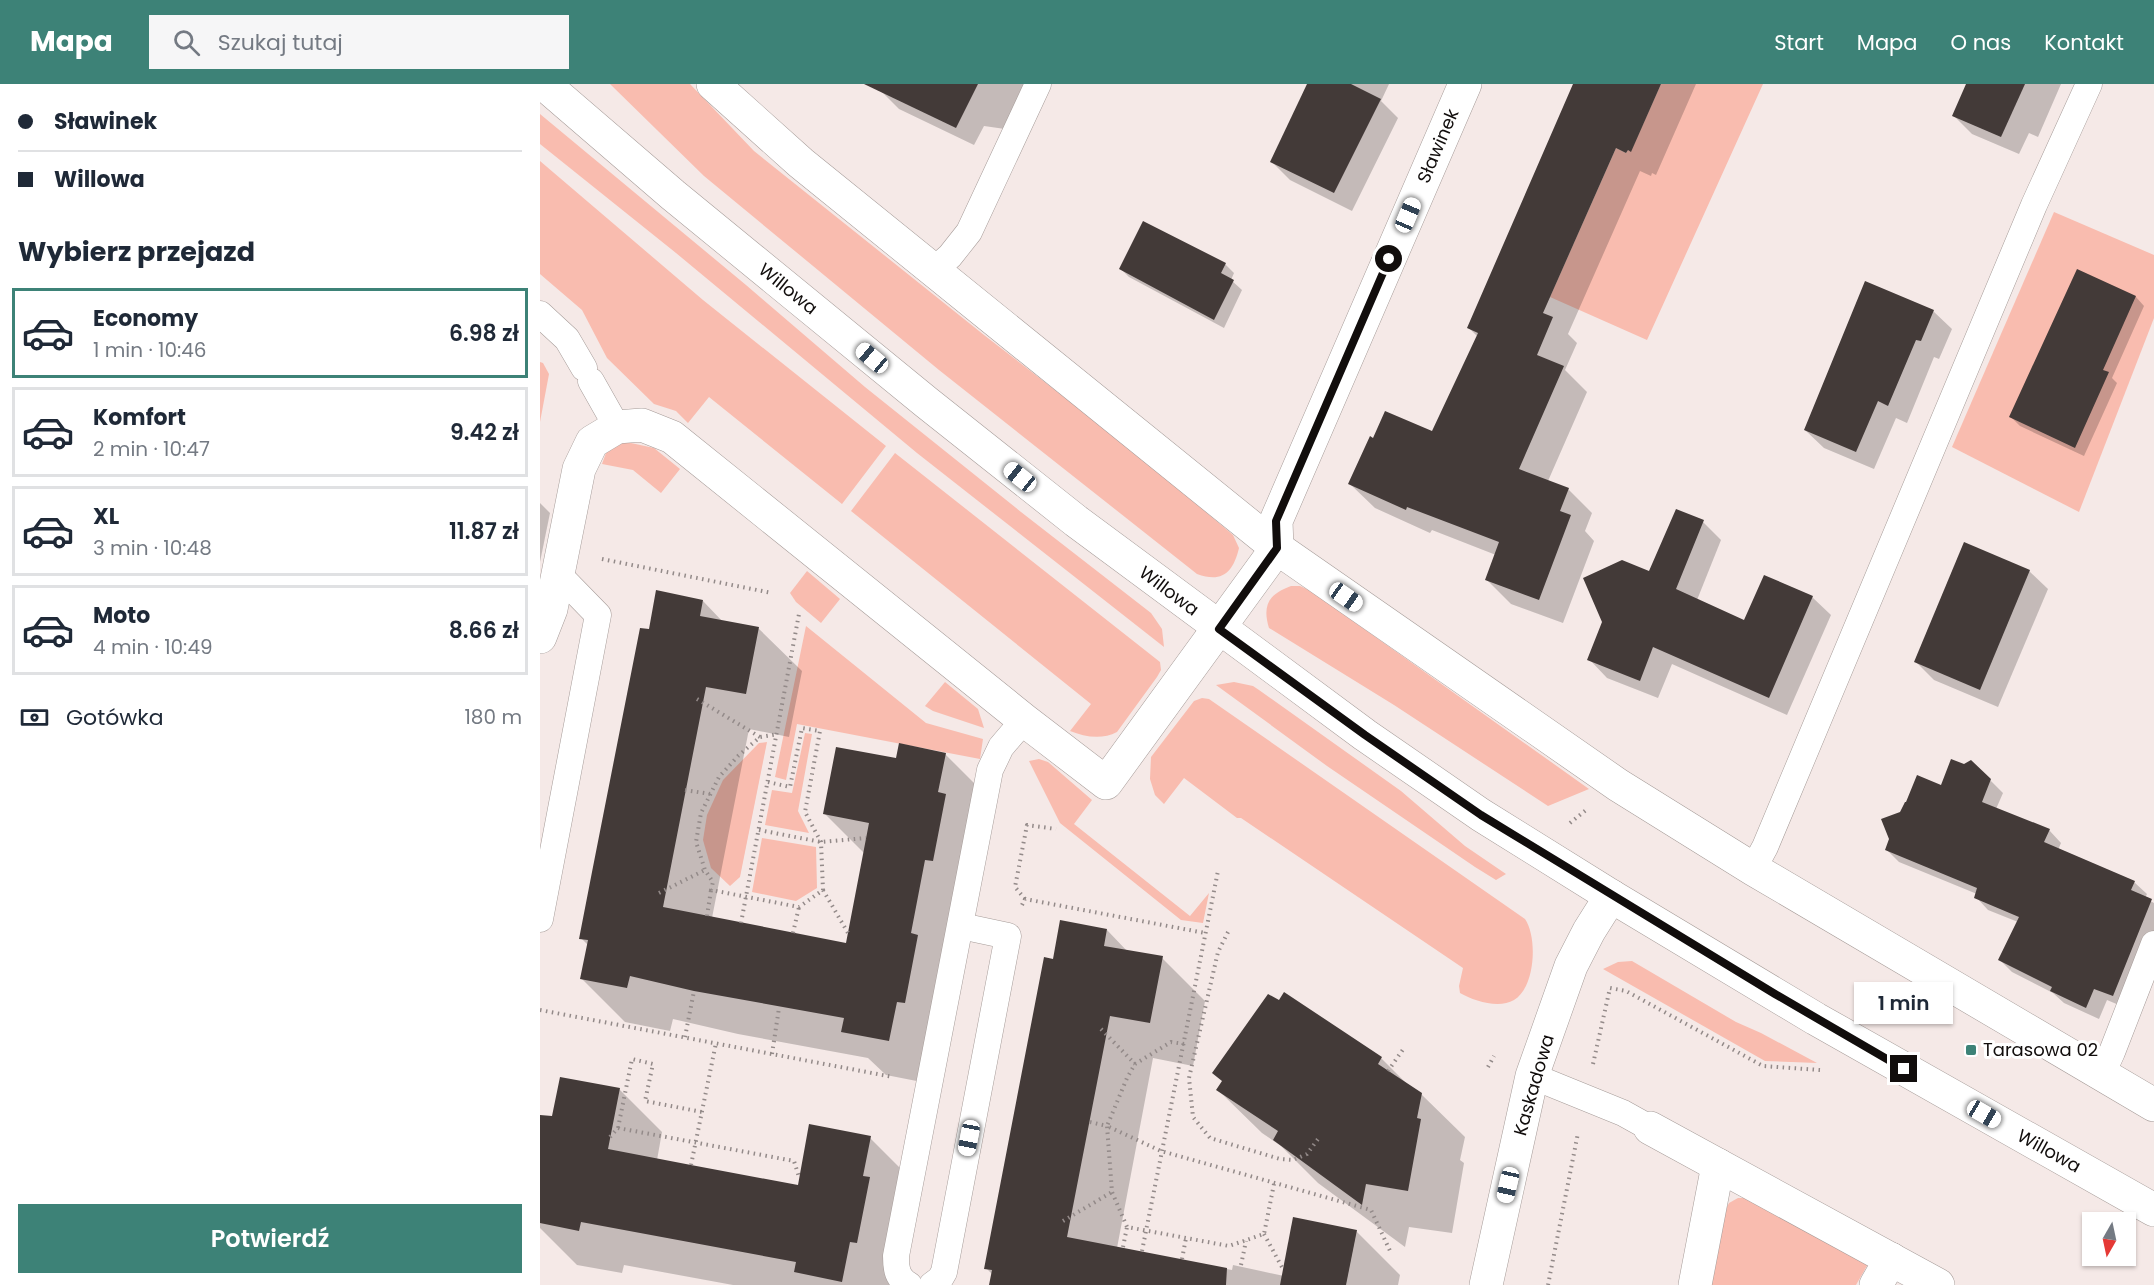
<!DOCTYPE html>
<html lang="pl">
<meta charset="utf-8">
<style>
:root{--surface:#fff;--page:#f6f6f7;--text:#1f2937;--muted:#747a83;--line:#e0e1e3;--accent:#3d8277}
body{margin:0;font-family:Poppins,sans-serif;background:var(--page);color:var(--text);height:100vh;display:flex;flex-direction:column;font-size:22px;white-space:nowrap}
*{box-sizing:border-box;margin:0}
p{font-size:20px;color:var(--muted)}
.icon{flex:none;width:33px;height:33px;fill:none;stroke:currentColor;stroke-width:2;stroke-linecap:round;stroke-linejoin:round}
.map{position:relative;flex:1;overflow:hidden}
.side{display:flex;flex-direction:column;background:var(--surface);width:540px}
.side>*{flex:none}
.banner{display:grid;align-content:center;height:132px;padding:0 18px;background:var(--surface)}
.needle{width:39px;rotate:189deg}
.tools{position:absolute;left:1542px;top:1128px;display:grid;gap:12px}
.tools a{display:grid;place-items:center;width:54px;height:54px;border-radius:0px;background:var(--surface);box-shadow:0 2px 4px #0004;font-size:30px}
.end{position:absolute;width:27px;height:27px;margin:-14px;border:8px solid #110d0c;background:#fff;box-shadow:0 0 0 3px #fff}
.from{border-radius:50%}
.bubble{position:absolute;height:42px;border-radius:0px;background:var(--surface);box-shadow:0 2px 4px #0004;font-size:20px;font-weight:600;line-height:42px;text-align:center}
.car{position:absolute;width:18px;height:36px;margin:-18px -9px;border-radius:8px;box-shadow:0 0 4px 2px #0007;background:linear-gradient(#fff 24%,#345 0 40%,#fff 0 76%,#345 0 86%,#fff 0)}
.banner b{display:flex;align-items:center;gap:21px;height:57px;font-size:22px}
.banner b+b{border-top:2px solid var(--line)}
.banner i{width:15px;height:15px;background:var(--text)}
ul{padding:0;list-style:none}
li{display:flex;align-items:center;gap:18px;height:90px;margin:0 12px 9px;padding:0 6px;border:3px solid var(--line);border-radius:0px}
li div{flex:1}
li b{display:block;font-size:22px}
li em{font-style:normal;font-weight:600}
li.selected{border-color:var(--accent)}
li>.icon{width:54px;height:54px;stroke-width:1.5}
h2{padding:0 18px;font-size:27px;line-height:72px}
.pay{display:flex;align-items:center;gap:15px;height:66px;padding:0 18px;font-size:22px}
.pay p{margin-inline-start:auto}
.action{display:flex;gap:12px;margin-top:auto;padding:12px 18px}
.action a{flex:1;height:69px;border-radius:0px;background:var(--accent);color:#fff;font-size:24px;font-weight:600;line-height:69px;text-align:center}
header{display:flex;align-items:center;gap:36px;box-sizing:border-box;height:84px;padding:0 30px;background:var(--accent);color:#fff}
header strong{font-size:28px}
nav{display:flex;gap:33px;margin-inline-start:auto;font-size:21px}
.search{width:420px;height:54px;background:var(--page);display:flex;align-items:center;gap:15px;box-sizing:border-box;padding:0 21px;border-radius:0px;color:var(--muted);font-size:22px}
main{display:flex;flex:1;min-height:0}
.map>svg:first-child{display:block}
.green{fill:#f9bcaf}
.shadow{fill:#0003}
.building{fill:#433a38}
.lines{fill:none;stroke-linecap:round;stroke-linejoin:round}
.service-casing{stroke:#a69c99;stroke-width:27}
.pedestrian-casing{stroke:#a69c99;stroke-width:34}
.minor-casing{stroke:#a69c99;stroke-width:34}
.tertiary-casing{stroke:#a69c99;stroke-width:34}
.path{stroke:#938a89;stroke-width:4;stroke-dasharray:1.5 4.5;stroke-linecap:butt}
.service{stroke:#fff;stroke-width:26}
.pedestrian{stroke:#fff;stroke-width:33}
.minor{stroke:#fff;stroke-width:33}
.tertiary{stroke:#fff;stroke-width:33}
.route{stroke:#110d0c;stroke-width:8}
.poi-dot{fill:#3d8277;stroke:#fff;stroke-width:2}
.labels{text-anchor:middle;stroke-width:6;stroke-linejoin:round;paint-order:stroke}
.street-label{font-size:18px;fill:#110d0c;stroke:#fff}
.poi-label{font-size:18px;fill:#110d0c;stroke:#fff;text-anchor:start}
</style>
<header>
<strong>Mapa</strong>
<div class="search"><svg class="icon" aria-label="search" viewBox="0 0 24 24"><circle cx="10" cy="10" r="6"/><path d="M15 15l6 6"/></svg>Szukaj tutaj</div>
<nav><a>Start</a><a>Mapa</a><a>O nas</a><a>Kontakt</a></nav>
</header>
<main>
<section class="side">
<div class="banner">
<b><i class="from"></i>Sławinek</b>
<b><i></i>Willowa</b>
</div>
<h2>Wybierz przejazd</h2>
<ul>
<li class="selected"><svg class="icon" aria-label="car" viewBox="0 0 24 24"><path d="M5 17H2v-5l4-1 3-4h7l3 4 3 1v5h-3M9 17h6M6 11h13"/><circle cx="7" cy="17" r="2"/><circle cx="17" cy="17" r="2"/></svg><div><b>Economy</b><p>1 min · 10:46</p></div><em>6.98 zł</em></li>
<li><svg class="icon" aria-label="car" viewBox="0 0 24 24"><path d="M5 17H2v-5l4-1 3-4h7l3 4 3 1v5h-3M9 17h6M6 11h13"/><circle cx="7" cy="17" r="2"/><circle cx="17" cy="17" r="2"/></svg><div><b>Komfort</b><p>2 min · 10:47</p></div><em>9.42 zł</em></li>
<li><svg class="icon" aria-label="car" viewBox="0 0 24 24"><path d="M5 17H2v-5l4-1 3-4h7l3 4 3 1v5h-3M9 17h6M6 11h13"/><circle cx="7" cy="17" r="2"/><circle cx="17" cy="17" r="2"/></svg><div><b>XL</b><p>3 min · 10:48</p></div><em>11.87 zł</em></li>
<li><svg class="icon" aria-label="car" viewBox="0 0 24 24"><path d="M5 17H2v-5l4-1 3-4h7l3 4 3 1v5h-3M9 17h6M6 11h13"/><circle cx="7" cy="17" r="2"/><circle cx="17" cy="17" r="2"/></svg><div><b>Moto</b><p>4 min · 10:49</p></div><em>8.66 zł</em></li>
</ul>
<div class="pay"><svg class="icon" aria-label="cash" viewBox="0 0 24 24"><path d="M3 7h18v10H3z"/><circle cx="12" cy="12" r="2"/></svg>Gotówka<p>180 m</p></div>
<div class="action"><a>Potwierdź</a></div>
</section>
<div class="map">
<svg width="1614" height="1201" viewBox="0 0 1614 1201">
<rect width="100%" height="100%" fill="#f5e9e7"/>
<g class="green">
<path d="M70 0H150L214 67 444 251 600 372 693 451 699 464C693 489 682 499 657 490L399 286 164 92Z"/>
<path d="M1121 0H1223L1107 256 1010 213 1076 64 1086 69 1088 66 1091 67Z"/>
<path d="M0 30 206 201 325 303 481 428 611 529 622 545 624 563 377 369 136 169 0 60Z"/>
<path d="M0 77 163 216 346 362 302 420 169 313 148 339 136 327 114 320 67 274 42 226 0 190Z"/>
<path d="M1514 128 1614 171V234L1539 428 1412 363Z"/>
<path d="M0 278 3 279 9 290 0 338Z"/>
<path d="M77 356 114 364 140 385 121 409 93 386 62 380 66 369Z"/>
<path d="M355 369 620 578 621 586 617 593 577 648C562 656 545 653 530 647L551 620 311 427Z"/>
<path d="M267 487 300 515 281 539 256 518 250 509Z"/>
<path d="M751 502H760L771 507 1049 705 1008 722 854 621 729 544C722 521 729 510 751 502Z"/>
<path d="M266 542 386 639 443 655 440 675 257 640 246 696 235 693Z"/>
<path d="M405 598 438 625 444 644 393 627 385 622Z"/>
<path d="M694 598 713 602 719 606 861 707 925 762 966 790 956 796 935 783 787 682 676 601Z"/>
<path d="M662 614 669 615 985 835C998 854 995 904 974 916 959 925 934 917 920 909L919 902 923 884 701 734H697L644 694 624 720 615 711 610 695 611 673 654 617Z"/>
<path d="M265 649 272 650 258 727 269 749 225 741 232 706 252 709Z"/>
<path d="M227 658 200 793 190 802 171 784 163 756 167 731 183 696 219 659Z"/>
<path d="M499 675 508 678 552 716 534 740 650 832 669 809 663 839 641 836 520 739 489 677Z"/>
<path d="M222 754 276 763 277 804 256 817 212 808Z"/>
<path d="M1092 877 1196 938 1221 949 1277 979 1225 977 1063 885 1078 878Z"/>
<path d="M1198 1114H1205L1328 1180 1316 1201H1171L1185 1127 1189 1119Z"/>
</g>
<g class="shadow">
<path d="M343 0H487L465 45 444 42 434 61 359 25 340 6Z"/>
<path d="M769 0H849L841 17 858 34 812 127 750 96 732 78Z"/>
<path d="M1035 0H1156L1116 91 1112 89 1111 92 1100 87 1028 250 1037 259 1025 286 1047 308 1008 397 1028 405 1052 429 1045 447 1054 457 1023 539 971 520 947 496 956 471 892 446 890 449 835 424 810 400 834 356 893 349 938 253 928 243Z"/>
<path d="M1427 0H1521L1498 53 1489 49 1479 70 1432 50 1414 32Z"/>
<path d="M685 180 694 189 691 196 702 206 684 244 589 193 580 184Z"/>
<path d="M1537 187 1596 213 1604 222 1572 294 1577 299 1544 372 1480 342 1471 333Z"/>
<path d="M1393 227 1412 245 1399 275 1394 273 1367 339 1356 334 1334 385 1284 364 1265 346Z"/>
<path d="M0 419 10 429 0 478Z"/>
<path d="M1163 438 1181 456 1157 516 1205 538 1272 513 1291 531 1247 631 1132 580 1118 614 1067 594 1049 575 1109 489Z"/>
<path d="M1489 487 1508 505 1458 623 1394 596 1376 578Z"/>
<path d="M163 517 183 538 218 544 262 587 249 653 209 645 172 834 307 861 324 769 285 730 357 676 405 670 449 714 392 1000 346 991 328 974 198 950 133 935 130 947 85 938 42 895 48 861 41 854 110 547Z"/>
<path d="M1450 696 1463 709 1456 725 1509 746 1521 759 1518 766 1594 798 1607 810 1605 814 1614 819V852L1586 924 1567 916 1559 935 1524 919 1513 909 1472 888 1460 876 1478 838 1448 826 1436 813 1437 810 1359 778 1346 765 1361 729 1401 703Z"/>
<path d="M567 846 588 868 622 874 665 917 653 982 613 974 577 1164 692 1186 693 1181 744 1192 816 1147 860 1191 858 1201H451L453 1191 446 1184 514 877Z"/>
<path d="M841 974 868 1001 881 1010 925 1053 920 1076 924 1079 912 1149 869 1143 865 1163 778 1099 741 1062 722 1049 678 1006Z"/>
<path d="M79 1005 122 1048 117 1076 259 1102 330 1054 373 1097 353 1201H193L84 1181 82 1189 37 1181 0 1144V1054L13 1034Z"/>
</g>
<g class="building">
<path d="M324 0H438L416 44Z"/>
<path d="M767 0H811L841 15 794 109 730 78Z"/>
<path d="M1033 0H1121L1091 68 1088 66 1086 69 1076 64 1003 229 1013 233 997 271 1024 282 979 385 1029 404 1020 427 1031 431 999 516 945 496 959 458 867 423 866 426 808 400 830 352 833 354 845 327 892 347 938 249 927 244Z"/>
<path d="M1426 0H1485L1461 53 1412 32Z"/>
<path d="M603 137 686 179 681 189 694 196 674 236 579 185Z"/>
<path d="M1537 185 1596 212 1563 286 1569 288 1535 364 1469 333Z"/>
<path d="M1325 197 1394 226 1381 257 1376 256 1348 322 1338 317 1316 368 1264 346Z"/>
<path d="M1136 425 1164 436 1136 505 1204 536 1224 491 1273 512 1229 614 1113 563 1100 597 1047 576 1062 538 1043 494 1082 476 1109 487Z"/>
<path d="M1424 458 1490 486 1440 606 1374 578Z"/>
<path d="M116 506 163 516 160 532 219 543 206 610 166 603 123 823 306 859 329 739 283 730 296 663 356 674 359 659 406 669 398 708 406 710 393 777 385 776 371 849 378 851 365 919 357 918 349 957 301 948 304 934 154 907 90 892 87 904 40 895 48 856 39 855 52 788 100 544 109 545Z"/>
<path d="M1411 675 1424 680 1431 676 1451 695 1442 718 1510 745 1504 758 1595 797 1591 806 1612 815 1573 912 1554 905 1546 924 1510 907 1512 903 1458 876 1479 833 1434 814 1437 804 1345 766 1349 755 1341 735 1360 728 1365 718H1366L1377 691 1401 701Z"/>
<path d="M520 836 567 845 564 862 623 872 610 939 570 932 527 1153 687 1184 686 1201H449L452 1186 444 1185 504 873 513 875Z"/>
<path d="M744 908 842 973 838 980 882 1009 877 1034 881 1035 868 1107 826 1100 822 1121 733 1056 738 1047 676 1006 682 997 672 989 728 910 739 916Z"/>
<path d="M20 993 80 1004 68 1065 151 1081 258 1101 269 1040 331 1052 323 1092 330 1093 317 1159 310 1158 302 1198 254 1188 256 1178 41 1138 39 1147 0 1139V1031L12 1032Z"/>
<path d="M753 1133 817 1146 806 1201H740Z"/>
</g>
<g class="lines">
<defs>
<g id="service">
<path d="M394 186 410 172 429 148 498 0"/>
<path d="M0 230 27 255 44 284"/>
<path d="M51 297 77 343"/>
<path d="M1213 785 1225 763 1494 121 1549 0"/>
<path d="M0 835 58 531 18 490"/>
<path d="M1562 990 1572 968 1614 860"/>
<path d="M992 992 1083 1029 1110 1044"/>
<path d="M369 1201C357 1194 356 1185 356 1172L450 686 461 663 484 636"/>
<path d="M392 1201 400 1195 404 1188 468 852 421 842"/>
</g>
<g id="pedestrian">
<path d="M1110 1044 1398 1201"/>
<path d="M1155 1201 1178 1081"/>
<path d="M1336 1201 1351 1175"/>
</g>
<g id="minor">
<path d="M173 0 261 79 737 464 1078 701 1213 785 1614 1021"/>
<path d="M0 553 11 525 39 385 52 358 77 343 102 341 132 353 484 636 566 699 737 464 736 437 925 0"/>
<path d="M946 1201 992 992 1031 882 1049 847 1071 812"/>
</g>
<path id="tertiary" d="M4 0 133 111 386 318 536 437 825 651 941 731 1071 812 1276 935 1614 1126"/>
</defs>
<use href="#service" class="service-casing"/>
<use href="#pedestrian" class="pedestrian-casing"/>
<use href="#minor" class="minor-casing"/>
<use href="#tertiary" class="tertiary-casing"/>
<g class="path">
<path d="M62 475 232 509"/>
<path d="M157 615 220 653"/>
<path d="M228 698 250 703 262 644 280 647 265 728 281 758 283 806 259 823 171 806 173 798 165 786 156 758 161 729 179 693 198 672 220 653 238 650"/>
<path d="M145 706 170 710"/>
<path d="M1030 739 1046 726"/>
<path d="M219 746 281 758 326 754"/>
<path d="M283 806 308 849"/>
<path d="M119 809 165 786"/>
<path d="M485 815 475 803 487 741 516 745"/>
<path d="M482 821 485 815 665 849"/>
<path d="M167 832 171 806"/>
<path d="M201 839 259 530"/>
<path d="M688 848 678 868 649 994 653 1033 670 1054 740 1075 753 1076 767 1070 778 1055"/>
<path d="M253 849 259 823"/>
<path d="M0 926 353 993"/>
<path d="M561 945 595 980"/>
<path d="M145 953 154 907"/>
<path d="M644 960 631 958 595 980 587 994 567 1042 621 1067 831 1126 851 1169"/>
<path d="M232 970 239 924"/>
<path d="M1053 980 1070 904 1086 907 1223 982 1280 986"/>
<path d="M948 983 954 972"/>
<path d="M848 987 864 964"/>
<path d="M550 1038 567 1042 572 1108 587 1143 689 1162 724 1150 734 1100"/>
<path d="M78 1044 92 975 113 980 105 1017 162 1028"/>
<path d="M70 1053 78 1044 254 1077 259 1093"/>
<path d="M151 1081 176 959"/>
<path d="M523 1137 572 1108"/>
<path d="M724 1150 743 1185"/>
<path d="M583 1163 587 1143"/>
<path d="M602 1167 678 787"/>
<path d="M642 1175 646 1154"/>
<path d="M701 1181 706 1157"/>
<path d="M1008 1201 1038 1049"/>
</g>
<use href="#service" class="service"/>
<use href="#pedestrian" class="pedestrian"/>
<use href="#minor" class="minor"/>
<use href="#tertiary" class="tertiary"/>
</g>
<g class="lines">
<path class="route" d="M849 175 736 437 737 464 679 545 825 651 941 731 1235 910 1364 985"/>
</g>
<rect class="poi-dot" x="1425" y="960" width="12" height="12" rx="3"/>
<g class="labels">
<g class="street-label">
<text transform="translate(898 62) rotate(-67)" y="6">Sławinek</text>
<text transform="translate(248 205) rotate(39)" y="6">Willowa</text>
<text transform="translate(629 507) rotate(37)" y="6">Willowa</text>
<text transform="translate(994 1001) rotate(-74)" y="6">Kaskadowa</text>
<text transform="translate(1509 1067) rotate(29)" y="6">Willowa</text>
</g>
<g class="poi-label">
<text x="1443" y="972">Tarasowa 02</text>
</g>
</g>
</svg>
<div class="tools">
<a><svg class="needle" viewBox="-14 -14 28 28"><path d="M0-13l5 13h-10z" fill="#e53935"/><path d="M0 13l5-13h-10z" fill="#747a83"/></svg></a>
</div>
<i class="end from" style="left:849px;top:175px"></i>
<i class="end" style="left:1364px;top:985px"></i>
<div class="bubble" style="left:1314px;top:898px;width:99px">1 min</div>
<i class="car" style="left:868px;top:131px;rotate:23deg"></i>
<i class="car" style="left:332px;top:274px;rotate:310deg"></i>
<i class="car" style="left:480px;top:393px;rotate:309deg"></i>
<i class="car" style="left:806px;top:513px;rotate:125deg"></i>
<i class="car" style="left:1444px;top:1030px;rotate:120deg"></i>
<i class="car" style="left:429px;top:1054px;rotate:191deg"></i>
<i class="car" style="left:968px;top:1101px;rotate:193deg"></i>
</div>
</main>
